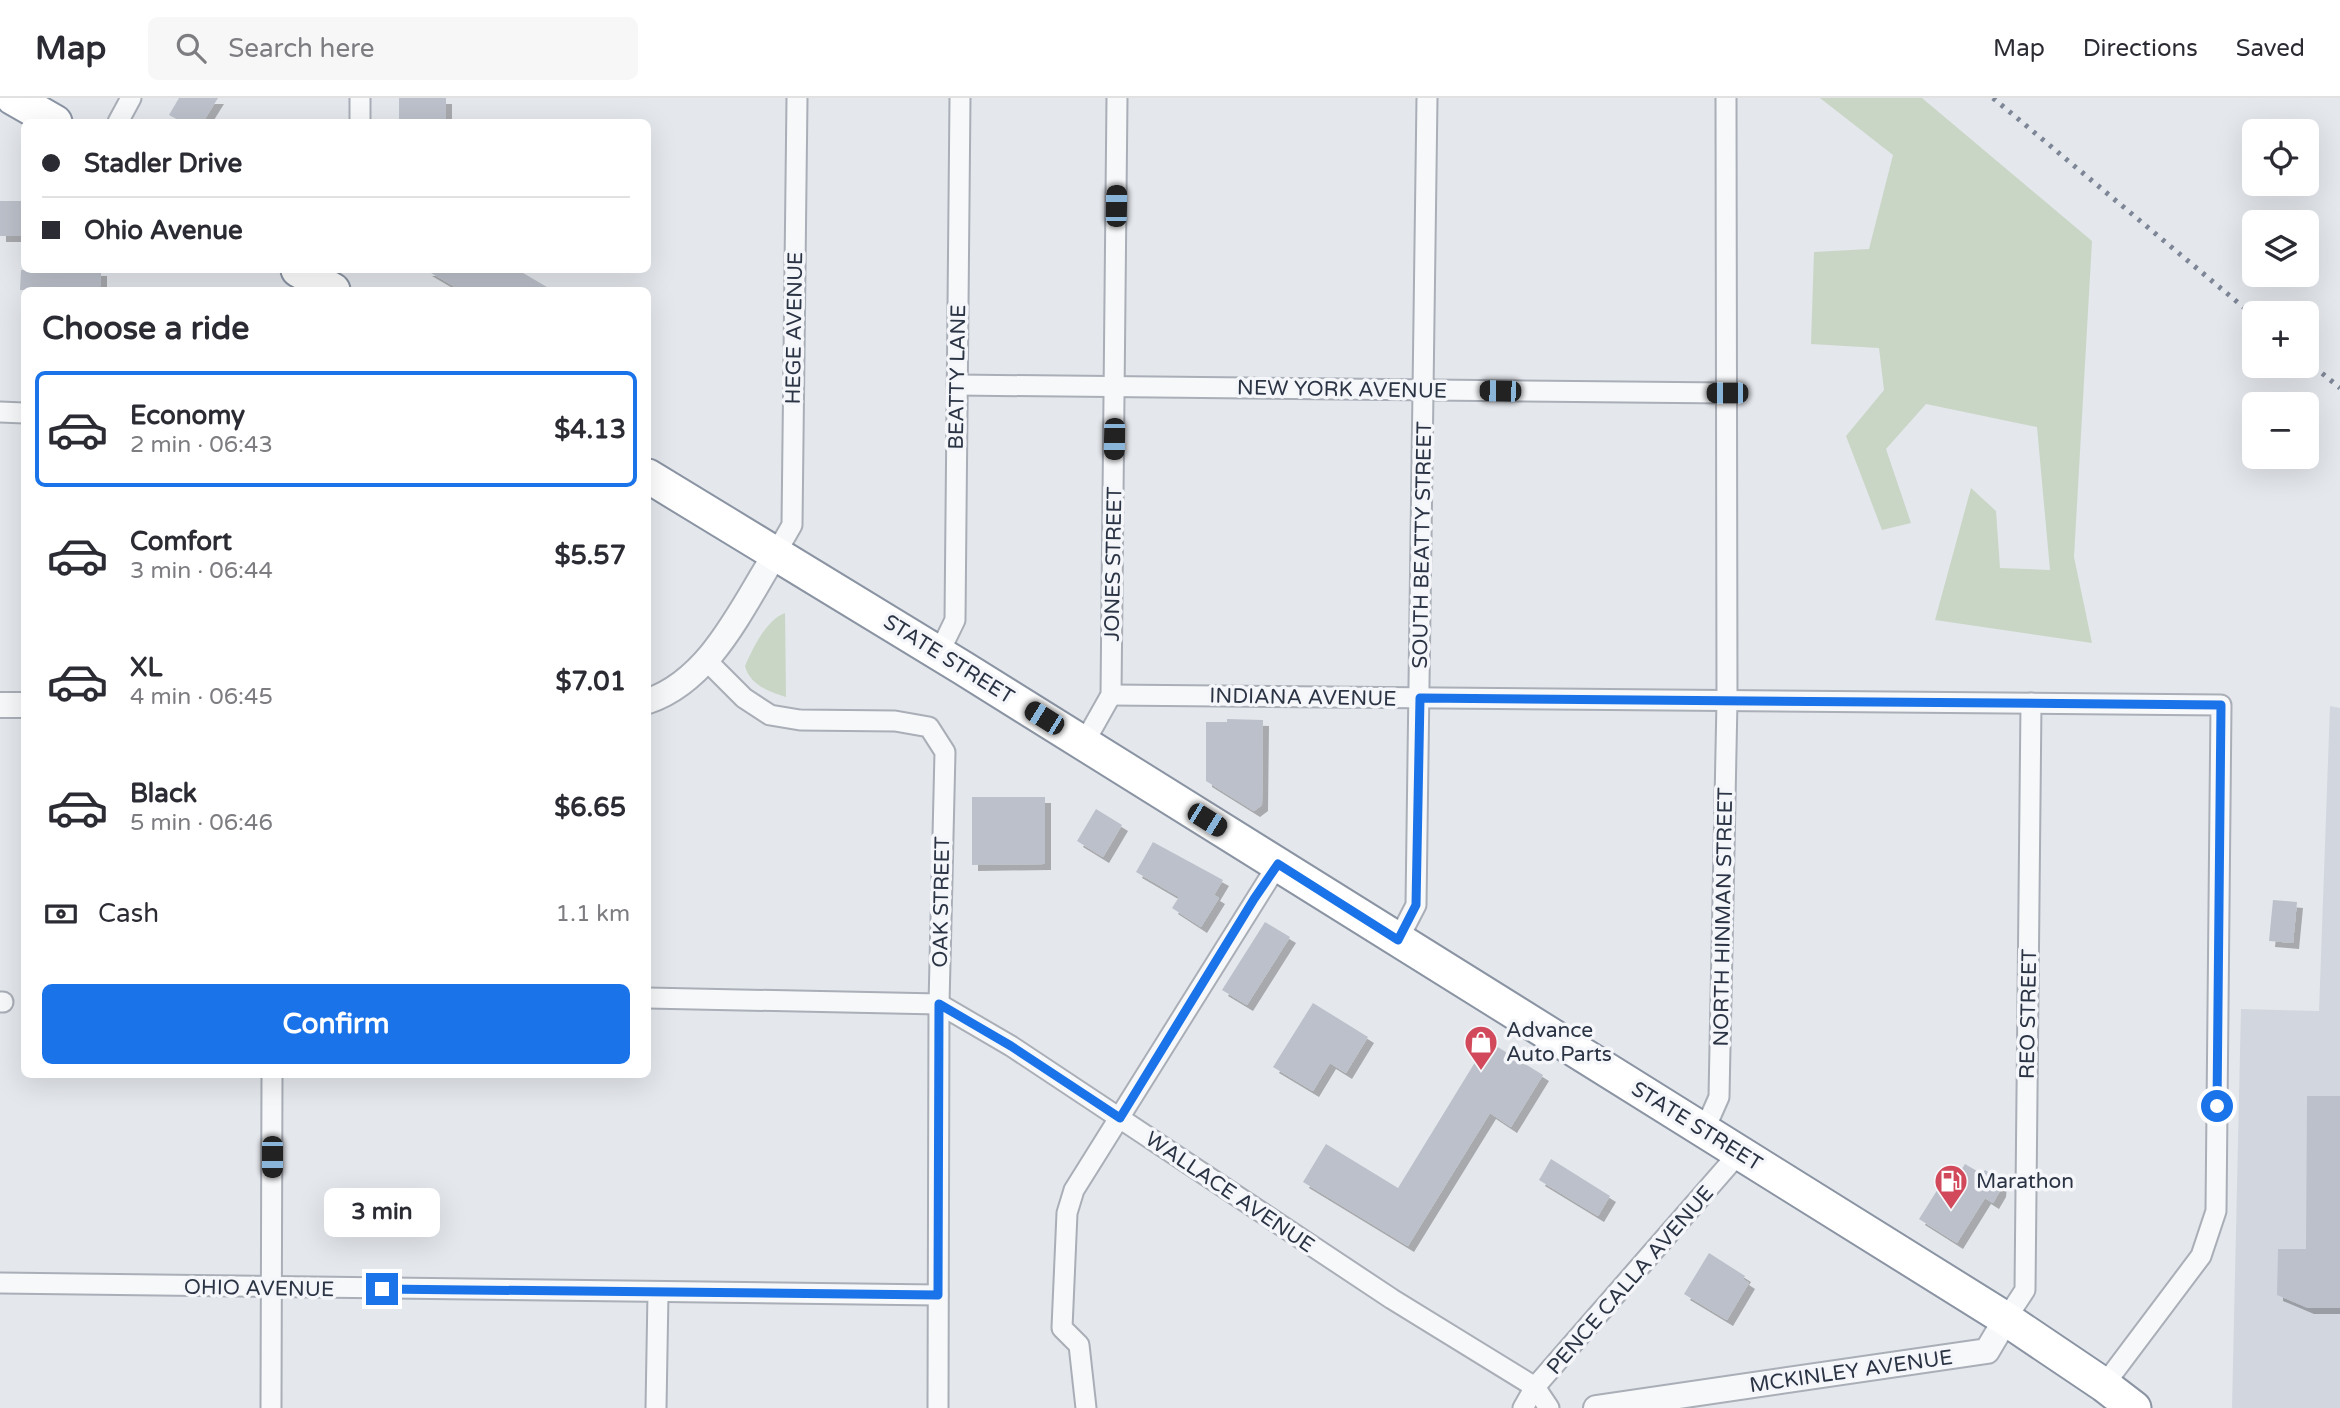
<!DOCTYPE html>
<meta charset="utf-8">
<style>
:root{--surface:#fff;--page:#f7f7f7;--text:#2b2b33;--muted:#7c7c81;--line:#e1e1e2;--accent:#1a73e8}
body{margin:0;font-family:"Varela Round",sans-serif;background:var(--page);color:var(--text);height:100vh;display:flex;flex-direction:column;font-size:26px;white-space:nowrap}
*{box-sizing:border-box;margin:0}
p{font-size:23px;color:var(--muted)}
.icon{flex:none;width:38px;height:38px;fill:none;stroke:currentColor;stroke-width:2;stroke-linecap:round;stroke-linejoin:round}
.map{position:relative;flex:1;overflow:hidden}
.sheet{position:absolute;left:21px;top:189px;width:630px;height:791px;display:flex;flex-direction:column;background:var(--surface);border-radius:10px;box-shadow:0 7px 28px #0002}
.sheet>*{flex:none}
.guide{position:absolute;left:21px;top:21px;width:630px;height:154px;border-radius:10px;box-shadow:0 7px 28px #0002;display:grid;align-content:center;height:154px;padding:0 21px;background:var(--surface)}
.buttons{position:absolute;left:2242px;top:21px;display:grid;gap:14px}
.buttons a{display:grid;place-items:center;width:77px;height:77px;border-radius:10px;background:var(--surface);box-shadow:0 7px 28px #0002;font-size:35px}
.end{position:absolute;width:32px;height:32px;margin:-16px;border:9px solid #1a73e8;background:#fff;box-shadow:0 0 0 4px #fff}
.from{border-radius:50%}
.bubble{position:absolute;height:49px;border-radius:10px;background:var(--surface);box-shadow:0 7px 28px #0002;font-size:23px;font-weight:700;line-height:49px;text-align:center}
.car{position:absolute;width:21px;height:42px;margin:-21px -10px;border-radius:9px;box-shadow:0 0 5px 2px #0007;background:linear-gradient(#222 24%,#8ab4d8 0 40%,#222 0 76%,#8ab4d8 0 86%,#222 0)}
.guide b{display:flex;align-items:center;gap:24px;height:66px;font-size:26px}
.guide b+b{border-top:2px solid var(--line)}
.guide i{width:18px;height:18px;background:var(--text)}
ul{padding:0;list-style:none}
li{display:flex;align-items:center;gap:21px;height:116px;margin:0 14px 10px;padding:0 7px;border:4px solid transparent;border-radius:10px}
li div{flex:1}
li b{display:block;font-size:26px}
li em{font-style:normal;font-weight:700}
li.current{border-color:var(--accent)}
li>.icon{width:63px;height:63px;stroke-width:1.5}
h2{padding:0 21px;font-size:32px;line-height:84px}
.pay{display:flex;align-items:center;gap:18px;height:77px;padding:0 21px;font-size:26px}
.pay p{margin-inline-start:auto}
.cta{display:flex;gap:14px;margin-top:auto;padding:14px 21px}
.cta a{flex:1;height:80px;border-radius:10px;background:var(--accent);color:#fff;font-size:28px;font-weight:700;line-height:80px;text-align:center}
header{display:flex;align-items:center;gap:42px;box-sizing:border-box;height:98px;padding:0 35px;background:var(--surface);border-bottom:2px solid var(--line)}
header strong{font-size:33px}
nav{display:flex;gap:38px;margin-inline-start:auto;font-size:24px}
.search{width:490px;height:63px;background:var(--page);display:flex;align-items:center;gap:18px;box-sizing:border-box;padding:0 24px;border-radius:10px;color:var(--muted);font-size:26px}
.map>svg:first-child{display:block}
.built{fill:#d2d6de}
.green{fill:#c9d6c5}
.building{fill:#bbc0ca;filter:url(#shadow)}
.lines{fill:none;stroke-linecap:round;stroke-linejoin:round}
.minor-casing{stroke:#a9aeb7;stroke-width:23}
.tertiary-casing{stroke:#a9aeb7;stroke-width:28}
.trunk-casing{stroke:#8b94a3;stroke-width:37}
.minor{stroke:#f7f8fa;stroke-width:19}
.tertiary{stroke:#f7f8fa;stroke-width:24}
.trunk{stroke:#fff;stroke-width:33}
.rail{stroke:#7d8696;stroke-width:5;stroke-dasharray:3.5 7;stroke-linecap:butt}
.route{stroke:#1a73e8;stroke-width:9}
.labels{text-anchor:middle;stroke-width:7;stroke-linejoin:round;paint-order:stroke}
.street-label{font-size:21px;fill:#2b3445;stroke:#f4f6f9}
.poi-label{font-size:21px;fill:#2b3445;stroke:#f4f6f9;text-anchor:start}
</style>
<header>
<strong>Map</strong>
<div class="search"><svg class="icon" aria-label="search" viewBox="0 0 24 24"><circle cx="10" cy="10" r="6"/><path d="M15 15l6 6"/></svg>Search here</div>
<nav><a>Map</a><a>Directions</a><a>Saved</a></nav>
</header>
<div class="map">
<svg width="2340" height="1310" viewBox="0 0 2340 1310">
<defs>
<filter id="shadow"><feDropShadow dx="6" dy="6" stdDeviation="0" flood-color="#0004"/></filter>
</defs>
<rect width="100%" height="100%" fill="#e4e7ec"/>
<path class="built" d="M2330 608 2340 610V1310H2232L2241 911 2319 913Z"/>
<g class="green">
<path d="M1820 0H1922L2092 143 2074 459 2092 545 1935 522 1971 390 1996 413 2000 470 2050 472 2037 329 1926 306 1886 351 1911 425 1882 432 1846 338 1884 292 1879 250 1811 246 1814 154 1869 151 1893 57Z"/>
<path d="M785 515 786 599C768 593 750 587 745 568 753 550 766 522 785 515Z"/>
</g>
<g class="building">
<path d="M179 0H218L203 24H182L169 17Z"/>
<rect x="399" y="0" width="47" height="24"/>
<rect x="0" y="103" width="24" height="35"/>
<path d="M21 172H101V192H20Z"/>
<path d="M426 172H518L552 192H460Z"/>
<path d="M1227 621 1263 622 1262 707 1254 713 1206 683V624H1227Z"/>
<path d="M972 699H1045V766L972 767Z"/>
<path d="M1096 711 1122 727 1103 759 1077 743Z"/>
<path d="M1153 744 1223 782 1214 797 1219 800 1201 829 1172 810 1179 799 1136 774Z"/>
<path d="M2273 802 2297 804 2293 845 2269 843Z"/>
<path d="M1265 824 1290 839 1247 907 1222 892Z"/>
<path d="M1313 905 1368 939 1346 975 1330 965 1313 993 1273 969Z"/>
<path d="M1488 943 1543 977 1511 1029 1490 1015 1408 1148 1303 1084 1326 1046 1398 1090Z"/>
<path d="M2307 998H2340V1210H2308L2277 1197 2278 1151H2306Z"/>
<path d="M1551 1061 1610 1098 1598 1118 1539 1082Z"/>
<path d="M1965 1066 1982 1076 1985 1072 2001 1082 2000 1093 1993 1105 1985 1100 1957 1145 1919 1121 1948 1075 1956 1080Z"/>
<path d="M1709 1155 1745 1178 1743 1181 1749 1185 1727 1222 1684 1196Z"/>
</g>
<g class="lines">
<defs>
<g id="minor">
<path d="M118 24 131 0"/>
<path d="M360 24V0"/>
<path d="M957 287 1727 295"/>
<path d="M0 314 24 315"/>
<path d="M776 455 792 427 797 0"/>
<path d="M939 555 955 522 960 0"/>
<path d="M707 563 744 600 770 617 800 622 895 623 929 629 945 654 939 906 938 1310"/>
<path d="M1111 597 2221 607 2216 1113 2201 1158 2104 1287"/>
<path d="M1084 645 1111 597 1117 0"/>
<path d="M1398 842 1416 807 1427 0"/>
<path d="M648 900 939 906 1011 948 1392 1201 1535 1289 1549 1310"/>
<path d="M0 904H3"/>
<path d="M1704 1033 1719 999 1727 603 1726 0"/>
<path d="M0 1185 938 1197"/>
<path d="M2006 1221 2025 1192 2031 605"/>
<path d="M271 1310 272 976"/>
<path d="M656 1310 658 1195"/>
<path d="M1086 1310 1079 1247 1062 1230 1067 1115 1074 1092 1278 766"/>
<path d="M1523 1310 1535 1289 1739 1055"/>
</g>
<g id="tertiary">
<path d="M648 603C711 582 743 507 776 455"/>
<path d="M0 607H24"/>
<path d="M1596 1310 1987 1253 2006 1221"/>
</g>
<g id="trunk">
<path d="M13 0 55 24"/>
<path d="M298 172 333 192"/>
<path d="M648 378 963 570 2006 1221 2104 1287 2134 1310"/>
</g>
</defs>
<use href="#minor" class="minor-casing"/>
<use href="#tertiary" class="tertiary-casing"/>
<use href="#trunk" class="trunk-casing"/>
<use href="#minor" class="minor"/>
<use href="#tertiary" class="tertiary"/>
<use href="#trunk" class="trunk"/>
<g class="rail">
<path d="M1993 0 2254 218"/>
<path d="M2306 262 2340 290"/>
</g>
</g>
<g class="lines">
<path class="route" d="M382 1191 938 1197 939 906 1011 948 1120 1020 1254 801 1278 766 1398 842 1416 807 1420 600 2221 607 2217 1008"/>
</g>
<defs>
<symbol id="shop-pin" viewBox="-11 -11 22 30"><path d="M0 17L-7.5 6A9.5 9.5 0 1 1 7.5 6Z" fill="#d1495b" stroke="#f4f6f9"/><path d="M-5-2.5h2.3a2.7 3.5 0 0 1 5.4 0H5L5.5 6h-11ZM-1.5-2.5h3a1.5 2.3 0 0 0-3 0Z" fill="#fff"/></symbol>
<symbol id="fuel-pin" viewBox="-11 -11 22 30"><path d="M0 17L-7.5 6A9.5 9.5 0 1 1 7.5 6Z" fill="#d1495b" stroke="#f4f6f9"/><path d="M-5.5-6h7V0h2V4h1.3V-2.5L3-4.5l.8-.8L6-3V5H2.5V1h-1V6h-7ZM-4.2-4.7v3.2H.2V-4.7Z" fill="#fff"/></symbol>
</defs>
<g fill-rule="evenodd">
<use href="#shop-pin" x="1462" y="925" width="38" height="52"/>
<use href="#fuel-pin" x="1932" y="1064" width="38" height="52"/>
</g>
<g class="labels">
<g class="street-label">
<text transform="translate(794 230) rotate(-89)" y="7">HEGE AVENUE</text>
<text transform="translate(957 279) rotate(-89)" y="7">BEATTY LANE</text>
<text transform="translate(1342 291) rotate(1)" y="7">NEW YORK AVENUE</text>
<text transform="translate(1422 447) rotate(-89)" y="7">SOUTH BEATTY STREET</text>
<text transform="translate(1113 466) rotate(-89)" y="7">JONES STREET</text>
<text transform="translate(949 561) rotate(32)" y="7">STATE STREET</text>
<text transform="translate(1303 599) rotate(1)" y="7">INDIANA AVENUE</text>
<text transform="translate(941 804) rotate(-89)" y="7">OAK STREET</text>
<text transform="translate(1723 819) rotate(-89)" y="7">NORTH HINMAN STREET</text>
<text transform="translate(2028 916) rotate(-89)" y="7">REO STREET</text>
<text transform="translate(1697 1028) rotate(32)" y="7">STATE STREET</text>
<text transform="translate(1230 1094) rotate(34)" y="7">WALLACE AVENUE</text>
<text transform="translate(1630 1182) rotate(-49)" y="7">PENCE CALLA AVENUE</text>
<text transform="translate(259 1190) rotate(1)" y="7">OHIO AVENUE</text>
<text transform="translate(1851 1273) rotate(-8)" y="7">MCKINLEY AVENUE</text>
</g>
<g class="poi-label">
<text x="1506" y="939">Advance<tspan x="1506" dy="24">Auto Parts</tspan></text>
<text x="1976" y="1090">Marathon</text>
</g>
</g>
</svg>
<div class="buttons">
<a><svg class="icon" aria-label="locate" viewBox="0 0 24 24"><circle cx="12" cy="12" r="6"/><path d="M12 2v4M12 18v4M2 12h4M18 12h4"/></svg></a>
<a><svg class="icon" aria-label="layers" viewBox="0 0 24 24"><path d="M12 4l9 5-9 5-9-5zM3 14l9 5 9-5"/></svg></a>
<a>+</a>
<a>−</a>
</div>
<i class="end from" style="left:2217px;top:1008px"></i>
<i class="end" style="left:382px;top:1191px"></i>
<div class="bubble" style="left:324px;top:1090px;width:116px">3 min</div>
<i class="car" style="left:1116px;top:108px;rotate:1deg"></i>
<i class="car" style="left:1500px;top:293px;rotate:271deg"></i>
<i class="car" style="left:1727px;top:295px;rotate:270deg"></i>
<i class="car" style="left:1114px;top:341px;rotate:181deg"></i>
<i class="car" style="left:1044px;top:620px;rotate:302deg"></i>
<i class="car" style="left:1207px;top:722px;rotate:122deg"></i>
<i class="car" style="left:272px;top:1059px;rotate:180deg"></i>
<div class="guide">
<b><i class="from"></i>Stadler Drive</b>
<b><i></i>Ohio Avenue</b>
</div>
<section class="sheet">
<h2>Choose a ride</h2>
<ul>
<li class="current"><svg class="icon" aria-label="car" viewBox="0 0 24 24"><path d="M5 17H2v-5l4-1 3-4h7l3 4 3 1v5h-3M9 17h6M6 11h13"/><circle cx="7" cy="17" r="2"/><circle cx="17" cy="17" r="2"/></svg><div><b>Economy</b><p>2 min · 06:43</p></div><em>$4.13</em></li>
<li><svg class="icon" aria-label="car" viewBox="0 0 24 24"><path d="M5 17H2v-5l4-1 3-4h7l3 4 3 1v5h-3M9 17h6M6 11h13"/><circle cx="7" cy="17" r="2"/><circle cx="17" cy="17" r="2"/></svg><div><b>Comfort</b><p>3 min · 06:44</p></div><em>$5.57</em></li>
<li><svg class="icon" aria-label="car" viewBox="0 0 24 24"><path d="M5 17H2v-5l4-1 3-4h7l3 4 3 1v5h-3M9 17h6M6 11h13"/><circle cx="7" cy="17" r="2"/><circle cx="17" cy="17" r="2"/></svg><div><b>XL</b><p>4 min · 06:45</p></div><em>$7.01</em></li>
<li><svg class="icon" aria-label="car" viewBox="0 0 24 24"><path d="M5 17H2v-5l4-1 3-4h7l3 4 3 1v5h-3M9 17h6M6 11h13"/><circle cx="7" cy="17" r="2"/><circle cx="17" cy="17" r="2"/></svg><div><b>Black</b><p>5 min · 06:46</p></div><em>$6.65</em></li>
</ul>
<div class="pay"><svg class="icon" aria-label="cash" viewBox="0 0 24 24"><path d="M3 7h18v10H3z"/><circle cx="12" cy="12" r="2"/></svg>Cash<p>1.1 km</p></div>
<div class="cta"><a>Confirm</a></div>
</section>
</div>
